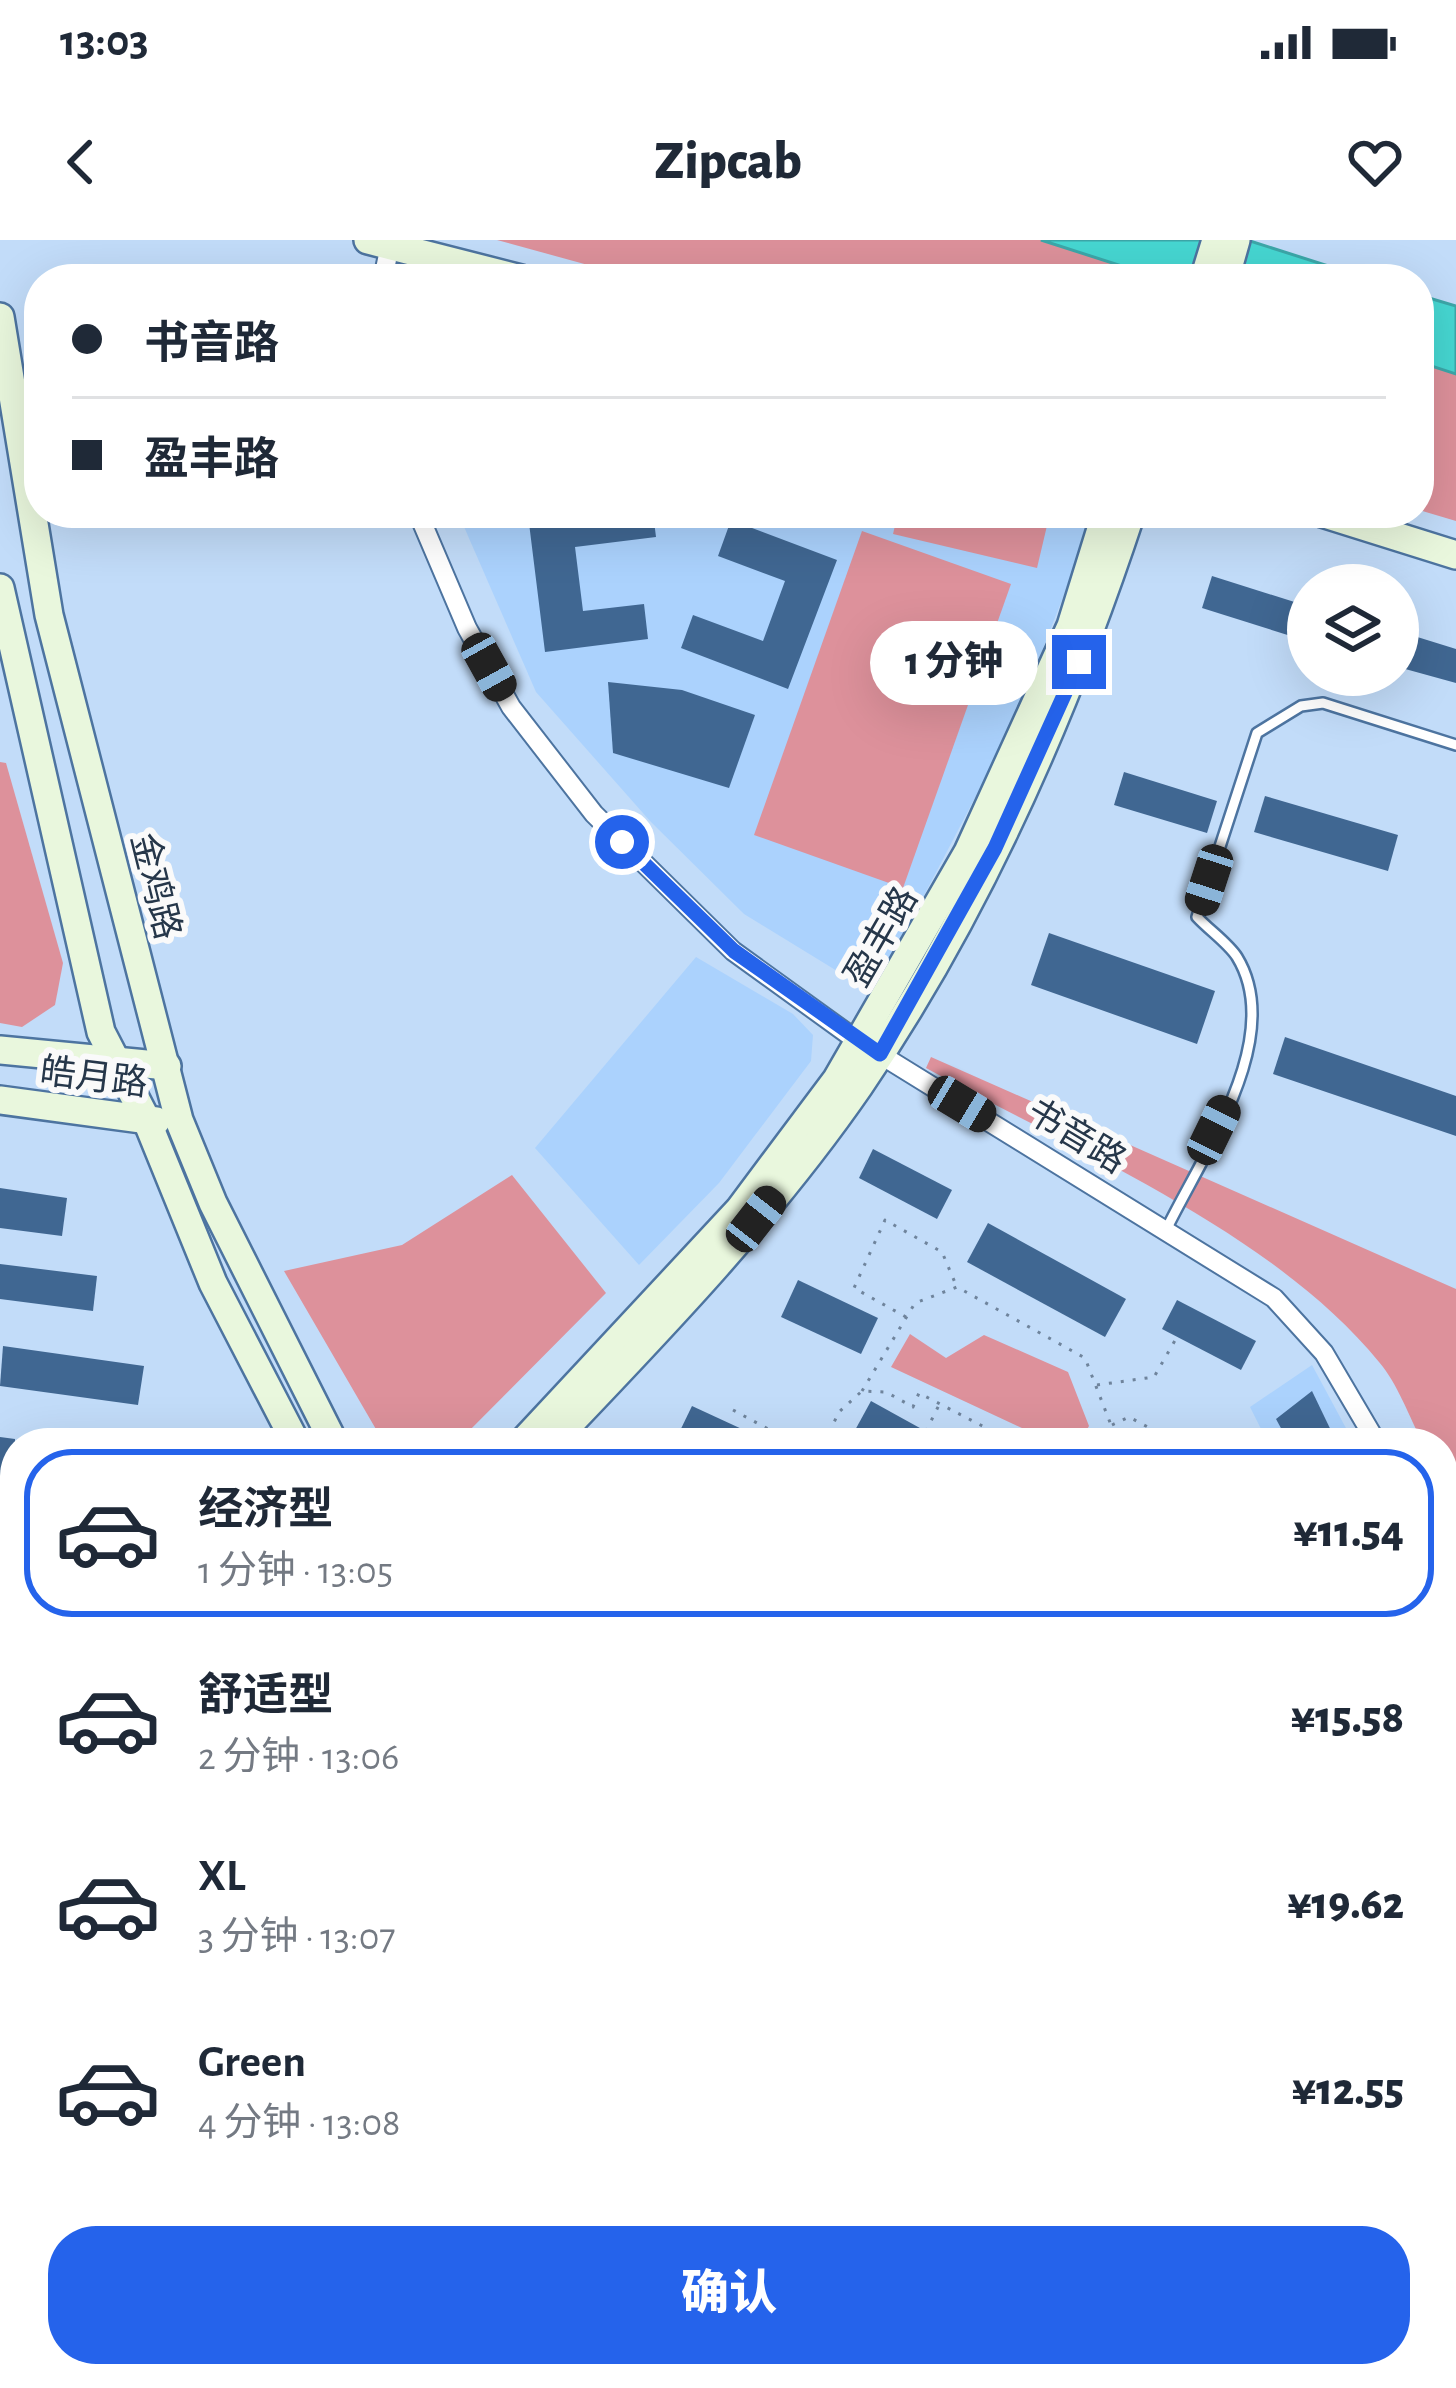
<!DOCTYPE html>
<html lang="zh">
<meta charset="utf-8">
<style>
:root{--surface:#fff;--page:#f6f6f7;--text:#1f2937;--muted:#747a83;--line:#e0e1e3;--accent:#2563eb}
body{margin:0;font-family:"Alegreya Sans","Noto Sans SC",sans-serif;background:var(--page);color:var(--text);height:100vh;display:flex;flex-direction:column;font-size:45px;white-space:nowrap}
*{box-sizing:border-box;margin:0}
p{font-size:39px;color:var(--muted)}
.icon{flex:none;width:66px;height:66px;fill:none;stroke:currentColor;stroke-width:2;stroke-linecap:round;stroke-linejoin:round}
.map{position:relative;flex:1;overflow:hidden}
.panel{position:absolute;left:0px;top:1188px;width:1458px;height:960px;display:flex;flex-direction:column;background:var(--surface);border-radius:48px 48px 0 0;box-shadow:0 12px 48px #0002}
.panel>*{flex:none}
.guide{position:absolute;left:24px;top:24px;width:1410px;height:264px;border-radius:48px;box-shadow:0 12px 48px #0002;display:grid;align-content:center;height:264px;padding:0 48px;background:var(--surface)}
.fabs{position:absolute;left:1287px;top:324px;display:grid;gap:24px}
.fabs a{display:grid;place-items:center;width:132px;height:132px;border-radius:50%;background:var(--surface);box-shadow:0 12px 48px #0002;font-size:60px}
.end{position:absolute;width:54px;height:54px;margin:-27px;border:15px solid #2563eb;background:#fff;box-shadow:0 0 0 6px #fff}
.from{border-radius:50%}
.bubble{position:absolute;height:84px;border-radius:42px;background:var(--surface);box-shadow:0 12px 48px #0002;font-size:39px;font-weight:800;line-height:84px;text-align:center}
.car{position:absolute;width:36px;height:72px;margin:-36px -18px;border-radius:15px;box-shadow:0 0 9px 3px #0007;background:linear-gradient(#222 24%,#8ab4d8 0 40%,#222 0 76%,#8ab4d8 0 86%,#222 0)}
.guide b{display:flex;align-items:center;gap:42px;height:114px;font-size:45px}
.guide b+b{border-top:3px solid var(--line)}
.guide i{width:30px;height:30px;background:var(--text)}
ul{padding:21px 0 0;list-style:none}
li{display:flex;align-items:center;gap:36px;height:168px;margin:0 24px 18px;padding:0 24px;border:6px solid transparent;border-radius:48px}
li div{flex:1}
li b{display:block;font-size:45px}
li em{font-style:normal;font-weight:800}
li.active{border-color:var(--accent)}
li>.icon{width:108px;height:108px;stroke-width:1.5}
.primary-button{display:flex;gap:24px;margin-top:auto;padding:24px 48px}
.primary-button a{flex:1;height:138px;border-radius:48px;background:var(--accent);color:#fff;font-size:48px;font-weight:800;line-height:138px;text-align:center}
.status{display:flex;justify-content:space-between;align-items:center;height:84px;padding:0 60px;background:var(--surface);direction:ltr}
.status svg{height:33px;fill:currentColor}
header{display:flex;justify-content:space-between;align-items:center;height:156px;padding:0 48px;background:var(--surface);font-size:54px;font-weight:800}
.map>svg:first-child{display:block}
.built{fill:#abd2fd}
.green{fill:#dd919b}
.water{fill:#46d7d2;stroke:#3ca7a9;stroke-width:3}
.building{fill:#406792}
.lines{fill:none;stroke-linecap:round;stroke-linejoin:round}
.lane-casing{stroke:#4d74a0;stroke-width:14}
.street-casing{stroke:#4d74a0;stroke-width:22}
.secondary-casing{stroke:#4d74a0;stroke-width:32}
.primary-casing{stroke:#84a777;stroke-width:34}
.path{stroke:#6f849c;stroke-width:3;stroke-dasharray:3 9;stroke-linecap:butt}
.lane{stroke:#fff;stroke-width:9}
.street{stroke:#fff;stroke-width:18}
.secondary{stroke:#e9f7dd;stroke-width:27}
.primary{stroke:#d3efbc;stroke-width:30}
.route{stroke:#2563eb;stroke-width:15}
.labels{text-anchor:middle;stroke-width:12;stroke-linejoin:round;paint-order:stroke}
.street-label{font-size:36px;fill:#26374a;stroke:#fafafa}
</style>
<div class="status"><b>13:03</b><svg viewBox="0 0 49 12"><path d="M0 12V9h3v3zM5 12V6h3v6zM10 12V3h3v9zM15 12V0h3v12zM26 1h20v11H26zM47 4h2v5h-2z"/></svg></div>
<header><svg class="icon" aria-label="back" viewBox="0 0 24 24"><path d="M15 5l-7 7 7 7"/></svg>Zipcab<svg class="icon" aria-label="heart" viewBox="0 0 24 24"><path d="M12 20l-8-8c-3-5 5-10 8-4 3-6 11-1 8 4z"/></svg></header>
<div class="map">
<svg width="1456" height="2148" viewBox="0 0 1456 2148">
<rect width="100%" height="100%" fill="#c2dcf9"/>
<g class="built">
<path d="M458 273H1096L1013 485 873 753 744 674 650 581 536 452Z"/>
<path d="M696 717 793 774 813 795 811 821 719 943 639 1025 535 908Z"/>
<path d="M1312 1125 1354 1203H1268L1250 1167Z"/>
</g>
<g class="green">
<path d="M497 0H1041L1162 39H639Z"/>
<path d="M1419 121 1456 132V281L1419 270Z"/>
<path d="M898 273H1050L1037 328 893 294Z"/>
<path d="M862 291 1011 344 903 648 754 595Z"/>
<path d="M0 522 6 523 63 723 55 765 22 787 0 783Z"/>
<path d="M931 817 1456 1049V1268L1443 1243V1203H1423C1409 1177 1398 1144 1379 1122 1273 992 1073 909 926 828Z"/>
<path d="M512 935 606 1053 457 1203H384L284 1031 402 1005Z"/>
<path d="M910 1094 946 1118 984 1095 1068 1132 1089 1186 1079 1203H1054L891 1127Z"/>
<path d="M1456 1929V2148H1073L1081 2133H1443V1936Z"/>
</g>
<g class="water">
<path d="M1041 0H1247L1369 39H1162Z"/>
<path d="M1419 55 1456 66V134L1419 122Z"/>
</g>
<g class="building">
<path d="M653 273 656 297 575 307 583 371 644 364 648 399 545 412 528 275Z"/>
<path d="M731 280 837 320 788 449 681 408 693 375 763 401 785 341 718 316Z"/>
<path d="M1212 336 1304 365 1294 397 1202 368Z"/>
<path d="M1398 391 1456 409V443L1398 427Z"/>
<path d="M608 442 682 450 755 475 729 548 613 513Z"/>
<path d="M1124 532 1217 561 1207 593 1114 565Z"/>
<path d="M1265 556 1398 595 1388 631 1254 592Z"/>
<path d="M1049 693 1215 751 1197 804 1031 745Z"/>
<path d="M1285 797 1456 856V896L1273 834Z"/>
<path d="M873 909 952 950 937 979 859 938Z"/>
<path d="M0 948 67 958 62 996 0 988Z"/>
<path d="M988 983 1126 1059 1105 1097 967 1022Z"/>
<path d="M0 1024 97 1036 93 1071 0 1059Z"/>
<path d="M798 1040 878 1078 861 1114 781 1077Z"/>
<path d="M1177 1060 1256 1101 1241 1130 1162 1089Z"/>
<path d="M3 1106 144 1126 138 1165 0 1146Z"/>
<path d="M1312 1151 1337 1203H1289L1276 1179Z"/>
<path d="M871 1161 947 1203H848Z"/>
<path d="M692 1166 772 1203 676 1199Z"/>
<path d="M0 1197 15 1199V1238L0 1236Z"/>
<path d="M0 1287 15 1289V1328L0 1326Z"/>
<path d="M15 1460V1505L0 1515V1470Z"/>
<path d="M0 1748 15 1772V1862L0 1838Z"/>
<path d="M0 2049 15 2054 12 2100 0 2096Z"/>
<path d="M277 2133 291 2139 298 2133H344L357 2148H138L102 2134Z"/>
<path d="M492 2133H551L561 2148H502Z"/>
<path d="M1185 2133H1370L1380 2148H1162Z"/>
</g>
<g class="lines">
<defs>
<g id="lane">
<path d="M1167 988C1203 914 1286 797 1237 717 1228 703 1209 690 1197 677L1257 493 1301 466 1323 463 1456 505"/>
<path d="M1443 1788 1456 1781"/>
<path d="M1443 1914 1456 1907"/>
<path d="M794 2148 820 2133"/>
<path d="M1023 2148 1048 2133"/>
</g>
<g id="street">
<path d="M383 39 391 0"/>
<path d="M418 273 467 388 511 467 594 574 733 711 852 797 1274 1058 1324 1113 1377 1203"/>
<path d="M1443 1314 1456 1336"/>
<path d="M0 1945 15 1952"/>
<path d="M381 2133 392 2148"/>
</g>
<g id="secondary">
<path d="M368 0 521 39"/>
<path d="M1204 39 1216 0"/>
<path d="M1225 39 1236 0"/>
<path d="M0 77 49 375 179 880 213 963 334 1203"/>
<path d="M1322 273 1456 315"/>
<path d="M0 348 101 792 147 881 213 1043 296 1203"/>
<path d="M0 810 167 826"/>
<path d="M0 860 156 881"/>
<path d="M522 1203 739 970 837 839 968 612 1071 386 1106 273"/>
<path d="M551 1203C659 1090 770 975 859 846 978 672 1065 473 1131 273"/>
<path d="M0 1577 15 1567"/>
<path d="M0 1606 15 1596"/>
<path d="M932 2133 943 2148"/>
</g>
<g id="primary">
<path d="M1443 1824 1456 1817"/>
<path d="M1443 1890 1456 1883"/>
<path d="M850 2148 877 2133"/>
<path d="M964 2148 988 2133"/>
</g>
</defs>
<use href="#lane" class="lane-casing"/>
<use href="#street" class="street-casing"/>
<use href="#secondary" class="secondary-casing"/>
<use href="#primary" class="primary-casing"/>
<g class="path">
<path d="M906 1077 854 1048 885 980 942 1012 956 1045"/>
<path d="M1097 1145 1154 1137 1177 1097"/>
<path d="M862 1151 915 1063 957 1047 1085 1118 1111 1185 1102 1203"/>
<path d="M733 1170 794 1203"/>
<path d="M1112 1185 1129 1177 1178 1203"/>
<path d="M926 1191 939 1165"/>
<path d="M824 1203 839 1172 862 1151 886 1152 913 1167 919 1153 1015 1203"/>
<path d="M0 2018 15 2024"/>
<path d="M0 2108 15 2114"/>
<path d="M68 2133 109 2148"/>
<path d="M183 2148 188 2133"/>
<path d="M409 2148 433 2133"/>
</g>
<use href="#lane" class="lane"/>
<use href="#street" class="street"/>
<use href="#secondary" class="secondary"/>
<use href="#primary" class="primary"/>
</g>
<g class="lines">
<path class="route" d="M622 602 734 711 880 814 995 608 1079 422"/>
</g>
<g class="labels">
<g class="street-label">
<text transform="translate(157 646) rotate(76)" y="13">金鸡路</text>
<text transform="translate(880 696) rotate(-60)" y="13">盈丰路</text>
<text transform="translate(94 836) rotate(7)" y="13">皓月路</text>
<text transform="translate(1077 895) rotate(31)" y="13">书音路</text>
</g>
</g>
</svg>
<div class="fabs">
<a><svg class="icon" aria-label="layers" viewBox="0 0 24 24"><path d="M12 4l9 5-9 5-9-5zM3 14l9 5 9-5"/></svg></a>
</div>
<i class="end from" style="left:622px;top:602px"></i>
<i class="end" style="left:1079px;top:422px"></i>
<div class="bubble" style="left:870px;top:381px;width:168px">1 分钟</div>
<i class="car" style="left:489px;top:427px;rotate:151deg"></i>
<i class="car" style="left:1209px;top:640px;rotate:198deg"></i>
<i class="car" style="left:962px;top:864px;rotate:121deg"></i>
<i class="car" style="left:1214px;top:890px;rotate:26deg"></i>
<i class="car" style="left:756px;top:979px;rotate:38deg"></i>
<div class="guide">
<b><i class="from"></i>书音路</b>
<b><i></i>盈丰路</b>
</div>
<section class="panel">
<ul>
<li class="active"><svg class="icon" aria-label="car" viewBox="0 0 24 24"><path d="M5 17H2v-5l4-1 3-4h7l3 4 3 1v5h-3M9 17h6M6 11h13"/><circle cx="7" cy="17" r="2"/><circle cx="17" cy="17" r="2"/></svg><div><b>经济型</b><p>1 分钟 · 13:05</p></div><em>¥11.54</em></li>
<li><svg class="icon" aria-label="car" viewBox="0 0 24 24"><path d="M5 17H2v-5l4-1 3-4h7l3 4 3 1v5h-3M9 17h6M6 11h13"/><circle cx="7" cy="17" r="2"/><circle cx="17" cy="17" r="2"/></svg><div><b>舒适型</b><p>2 分钟 · 13:06</p></div><em>¥15.58</em></li>
<li><svg class="icon" aria-label="car" viewBox="0 0 24 24"><path d="M5 17H2v-5l4-1 3-4h7l3 4 3 1v5h-3M9 17h6M6 11h13"/><circle cx="7" cy="17" r="2"/><circle cx="17" cy="17" r="2"/></svg><div><b>XL</b><p>3 分钟 · 13:07</p></div><em>¥19.62</em></li>
<li><svg class="icon" aria-label="car" viewBox="0 0 24 24"><path d="M5 17H2v-5l4-1 3-4h7l3 4 3 1v5h-3M9 17h6M6 11h13"/><circle cx="7" cy="17" r="2"/><circle cx="17" cy="17" r="2"/></svg><div><b>Green</b><p>4 分钟 · 13:08</p></div><em>¥12.55</em></li>
</ul>
<div class="primary-button"><a>确认</a></div>
</section>
</div>
